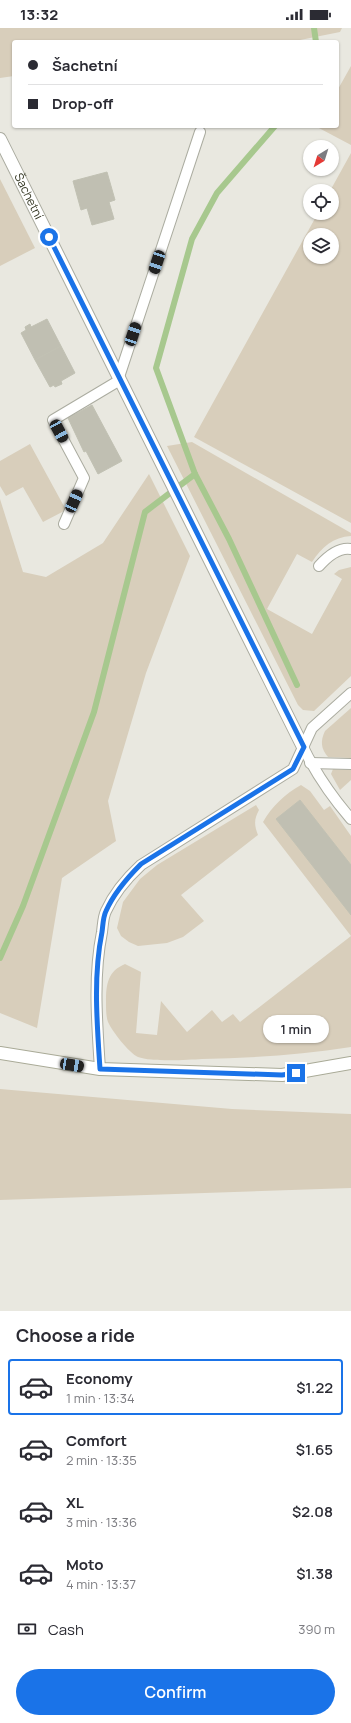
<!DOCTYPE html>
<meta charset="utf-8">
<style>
:root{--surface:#fff;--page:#f2f2f3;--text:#2b2b33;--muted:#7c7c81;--line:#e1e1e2;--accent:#1a73e8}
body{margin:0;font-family:Manrope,sans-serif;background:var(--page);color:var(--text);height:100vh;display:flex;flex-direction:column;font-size:15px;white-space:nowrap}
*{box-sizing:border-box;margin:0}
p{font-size:13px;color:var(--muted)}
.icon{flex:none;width:22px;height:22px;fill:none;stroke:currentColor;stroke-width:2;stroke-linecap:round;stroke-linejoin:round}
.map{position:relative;height:1283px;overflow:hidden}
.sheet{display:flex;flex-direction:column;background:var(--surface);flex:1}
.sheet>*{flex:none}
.hud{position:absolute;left:12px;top:12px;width:327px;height:88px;border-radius:4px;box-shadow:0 1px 3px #0004;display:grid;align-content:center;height:88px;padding:0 16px;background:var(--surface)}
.needle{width:26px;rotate:218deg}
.fabs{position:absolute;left:303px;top:112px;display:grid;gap:8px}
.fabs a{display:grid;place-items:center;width:36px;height:36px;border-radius:50%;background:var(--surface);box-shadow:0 1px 3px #0004;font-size:20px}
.end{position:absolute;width:18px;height:18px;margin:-9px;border:5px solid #1a73e8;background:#fff;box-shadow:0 0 0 2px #fff}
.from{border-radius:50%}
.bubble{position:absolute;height:28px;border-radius:14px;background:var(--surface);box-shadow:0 1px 3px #0004;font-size:13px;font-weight:600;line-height:28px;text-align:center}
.car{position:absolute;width:12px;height:24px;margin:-12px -6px;border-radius:5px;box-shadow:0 0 3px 1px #0007;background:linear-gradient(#222 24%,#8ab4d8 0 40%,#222 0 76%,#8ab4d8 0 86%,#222 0)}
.hud b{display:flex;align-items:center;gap:14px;height:38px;font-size:15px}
.hud b+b{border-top:1px solid var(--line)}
.hud i{width:10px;height:10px;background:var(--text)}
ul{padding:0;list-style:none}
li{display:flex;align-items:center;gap:12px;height:56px;margin:0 8px 6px;padding:0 8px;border:2px solid transparent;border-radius:4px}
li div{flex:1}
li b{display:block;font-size:15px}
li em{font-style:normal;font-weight:600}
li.current{border-color:var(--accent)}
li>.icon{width:36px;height:36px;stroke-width:1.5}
h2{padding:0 16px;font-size:18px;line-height:48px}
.pay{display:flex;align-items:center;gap:10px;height:44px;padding:0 16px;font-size:15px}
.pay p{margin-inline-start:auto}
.cta{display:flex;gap:8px;margin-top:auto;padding:8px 16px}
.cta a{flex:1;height:46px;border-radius:24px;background:var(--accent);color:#fff;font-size:16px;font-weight:600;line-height:46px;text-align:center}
.status{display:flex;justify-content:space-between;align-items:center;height:28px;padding:0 20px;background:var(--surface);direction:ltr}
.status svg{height:11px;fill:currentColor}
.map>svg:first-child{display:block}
.green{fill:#d8cebb;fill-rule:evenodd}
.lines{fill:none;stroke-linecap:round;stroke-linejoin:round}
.stream{stroke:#a7c88e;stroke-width:6}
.building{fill:#c0bfb2;stroke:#c1c1b3}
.lane-casing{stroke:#abaca0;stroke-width:12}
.street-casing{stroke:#abaca0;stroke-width:14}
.secondary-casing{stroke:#a9aa97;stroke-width:14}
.lane{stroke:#fff;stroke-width:10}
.street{stroke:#fff;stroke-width:12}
.secondary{stroke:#fff;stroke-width:12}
.route{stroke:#1a73e8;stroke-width:5}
.labels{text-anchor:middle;stroke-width:3;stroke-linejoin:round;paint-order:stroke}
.street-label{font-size:12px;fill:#343723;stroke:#f6f5f0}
</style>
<div class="status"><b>13:32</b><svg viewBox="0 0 49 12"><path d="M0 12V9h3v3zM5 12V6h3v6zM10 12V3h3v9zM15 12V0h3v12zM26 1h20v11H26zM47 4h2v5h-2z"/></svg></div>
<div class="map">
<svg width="351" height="1283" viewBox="0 0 351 1283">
<rect width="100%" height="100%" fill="#e9e8e0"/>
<g class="green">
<path d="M0 0H342L340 4 290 14H14V48L0 50Z"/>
<path d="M351 38V117L317 99 337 98V63Z"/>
<path d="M351 125V495L194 409 318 185H332V163H330ZM310 207H332V229H310Z"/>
<path d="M0 151 35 220 0 238Z"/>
<path d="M192 414 351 505V508C333 509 322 519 312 534L297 526 267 581 312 606 342 551 334 546 339 542 351 539V648L314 683 303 682 298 677 167 418Z"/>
<path d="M30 416 66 482 43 494 23 459 6 468 0 458V433Z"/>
<path d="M149 446 190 528 146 645 108 773 116 813 62 850 37 1000 0 985V471L23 544 46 549 103 515Z"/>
<path d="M351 680V730L328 729C321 721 320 713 325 703Z"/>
<path d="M333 741 351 742V752L340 762 331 746Z"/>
<path d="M301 757 310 763 324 782 330 778 351 808V1019C301 1027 252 1030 202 1031 187 1032 151 1034 138 1029 129 1025 112 1003 108 994 106 989 106 980 106 973 106 956 108 943 125 936L141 944 136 1005 157 1007 161 973 187 1004 212 982 222 994 233 986 240 994 351 908 263 794C272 778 285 766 301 757Z"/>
<path d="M256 777 259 782C254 791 254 797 258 807L181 867 204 893 183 909 167 915 138 918 129 914 121 908 117 900 123 874 140 851 157 837Z"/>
<path d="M0 1061 232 1081 351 1086V1160L0 1172Z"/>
</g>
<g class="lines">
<g class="stream">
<path d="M314 0 316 14"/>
<path d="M195 446 229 511 297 657"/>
<path d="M0 930 23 878 94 684 145 484 195 446 156 340 192 211 217 165 275 98"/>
</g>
</g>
<g class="building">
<path d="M107 144 115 172 109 174 114 191 92 197 87 180 81 182 73 153Z"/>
<path d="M47 291 61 318 35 332 21 305 26 302 25 299 30 296 31 299Z"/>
<path d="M61 318 75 345 61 353 62 356 55 359 54 357 50 359 35 332Z"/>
<path d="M92 377 122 433 98 446 86 423 84 424 68 390Z"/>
<path d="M300 772 351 837V887L276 791Z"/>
</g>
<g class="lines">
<defs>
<g id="lane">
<path d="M119 349 200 104"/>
<path d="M64 496 84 450 53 392 120 352"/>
<path d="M319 538C327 529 339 519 351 521"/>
<path d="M303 719C316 746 332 769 351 791"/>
<path d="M310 735 351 736"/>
<path d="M100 1041C97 995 93 949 102 904 103 897 103 889 106 883 114 865 127 850 141 837L293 741 312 700 351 665"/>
</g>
<g id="street">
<path id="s1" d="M0 111 303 719"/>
</g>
<path id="secondary" d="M0 1025 100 1041 282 1047 351 1035"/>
</defs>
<use href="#lane" class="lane-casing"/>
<use href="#street" class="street-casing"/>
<use href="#secondary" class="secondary-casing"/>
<use href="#lane" class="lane"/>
<use href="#street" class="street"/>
<use href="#secondary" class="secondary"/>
</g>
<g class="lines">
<path class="route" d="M49 209 304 719 293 741 141 836C127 850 114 865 106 883 103 889 103 897 102 904 93 949 97 995 100 1041L282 1047 296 1045"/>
</g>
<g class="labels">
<g class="street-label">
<text dy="4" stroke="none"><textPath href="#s1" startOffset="64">Šachetní</textPath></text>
</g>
</g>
</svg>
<div class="fabs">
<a><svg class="needle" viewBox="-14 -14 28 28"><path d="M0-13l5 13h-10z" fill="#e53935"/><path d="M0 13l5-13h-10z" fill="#7c7c81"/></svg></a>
<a><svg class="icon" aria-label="locate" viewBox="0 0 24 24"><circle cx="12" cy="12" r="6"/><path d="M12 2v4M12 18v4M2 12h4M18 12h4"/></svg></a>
<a><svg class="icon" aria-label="layers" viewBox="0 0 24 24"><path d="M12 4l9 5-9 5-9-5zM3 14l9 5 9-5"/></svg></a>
</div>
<i class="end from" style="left:49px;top:209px"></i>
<i class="end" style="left:296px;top:1045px"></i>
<div class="bubble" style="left:263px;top:987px;width:66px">1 min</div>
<i class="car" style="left:157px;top:234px;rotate:198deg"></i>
<i class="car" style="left:133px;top:306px;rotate:18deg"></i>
<i class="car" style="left:59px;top:403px;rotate:152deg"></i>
<i class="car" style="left:74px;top:473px;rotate:24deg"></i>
<i class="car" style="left:72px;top:1037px;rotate:99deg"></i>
<div class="hud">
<b><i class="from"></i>Šachetní</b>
<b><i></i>Drop-off</b>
</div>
</div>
<section class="sheet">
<h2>Choose a ride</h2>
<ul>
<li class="current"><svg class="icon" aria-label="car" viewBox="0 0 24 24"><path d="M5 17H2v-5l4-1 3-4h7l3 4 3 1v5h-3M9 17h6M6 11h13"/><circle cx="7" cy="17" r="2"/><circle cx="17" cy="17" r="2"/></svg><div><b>Economy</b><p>1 min · 13:34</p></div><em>$1.22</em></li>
<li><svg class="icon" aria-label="car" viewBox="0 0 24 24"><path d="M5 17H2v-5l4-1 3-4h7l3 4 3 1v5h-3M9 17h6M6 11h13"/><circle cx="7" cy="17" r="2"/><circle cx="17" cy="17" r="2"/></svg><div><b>Comfort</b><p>2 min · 13:35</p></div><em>$1.65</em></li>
<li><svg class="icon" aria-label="car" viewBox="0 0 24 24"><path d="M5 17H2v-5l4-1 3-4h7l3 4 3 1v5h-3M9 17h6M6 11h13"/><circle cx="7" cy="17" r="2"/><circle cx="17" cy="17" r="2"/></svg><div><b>XL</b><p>3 min · 13:36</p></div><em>$2.08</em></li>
<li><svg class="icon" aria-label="car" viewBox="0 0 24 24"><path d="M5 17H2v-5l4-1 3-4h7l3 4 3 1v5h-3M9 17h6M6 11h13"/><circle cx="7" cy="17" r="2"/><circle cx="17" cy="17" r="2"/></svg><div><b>Moto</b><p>4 min · 13:37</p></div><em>$1.38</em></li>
</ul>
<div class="pay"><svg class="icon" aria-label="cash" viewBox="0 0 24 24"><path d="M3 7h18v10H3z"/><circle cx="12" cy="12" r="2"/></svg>Cash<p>390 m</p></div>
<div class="cta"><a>Confirm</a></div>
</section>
